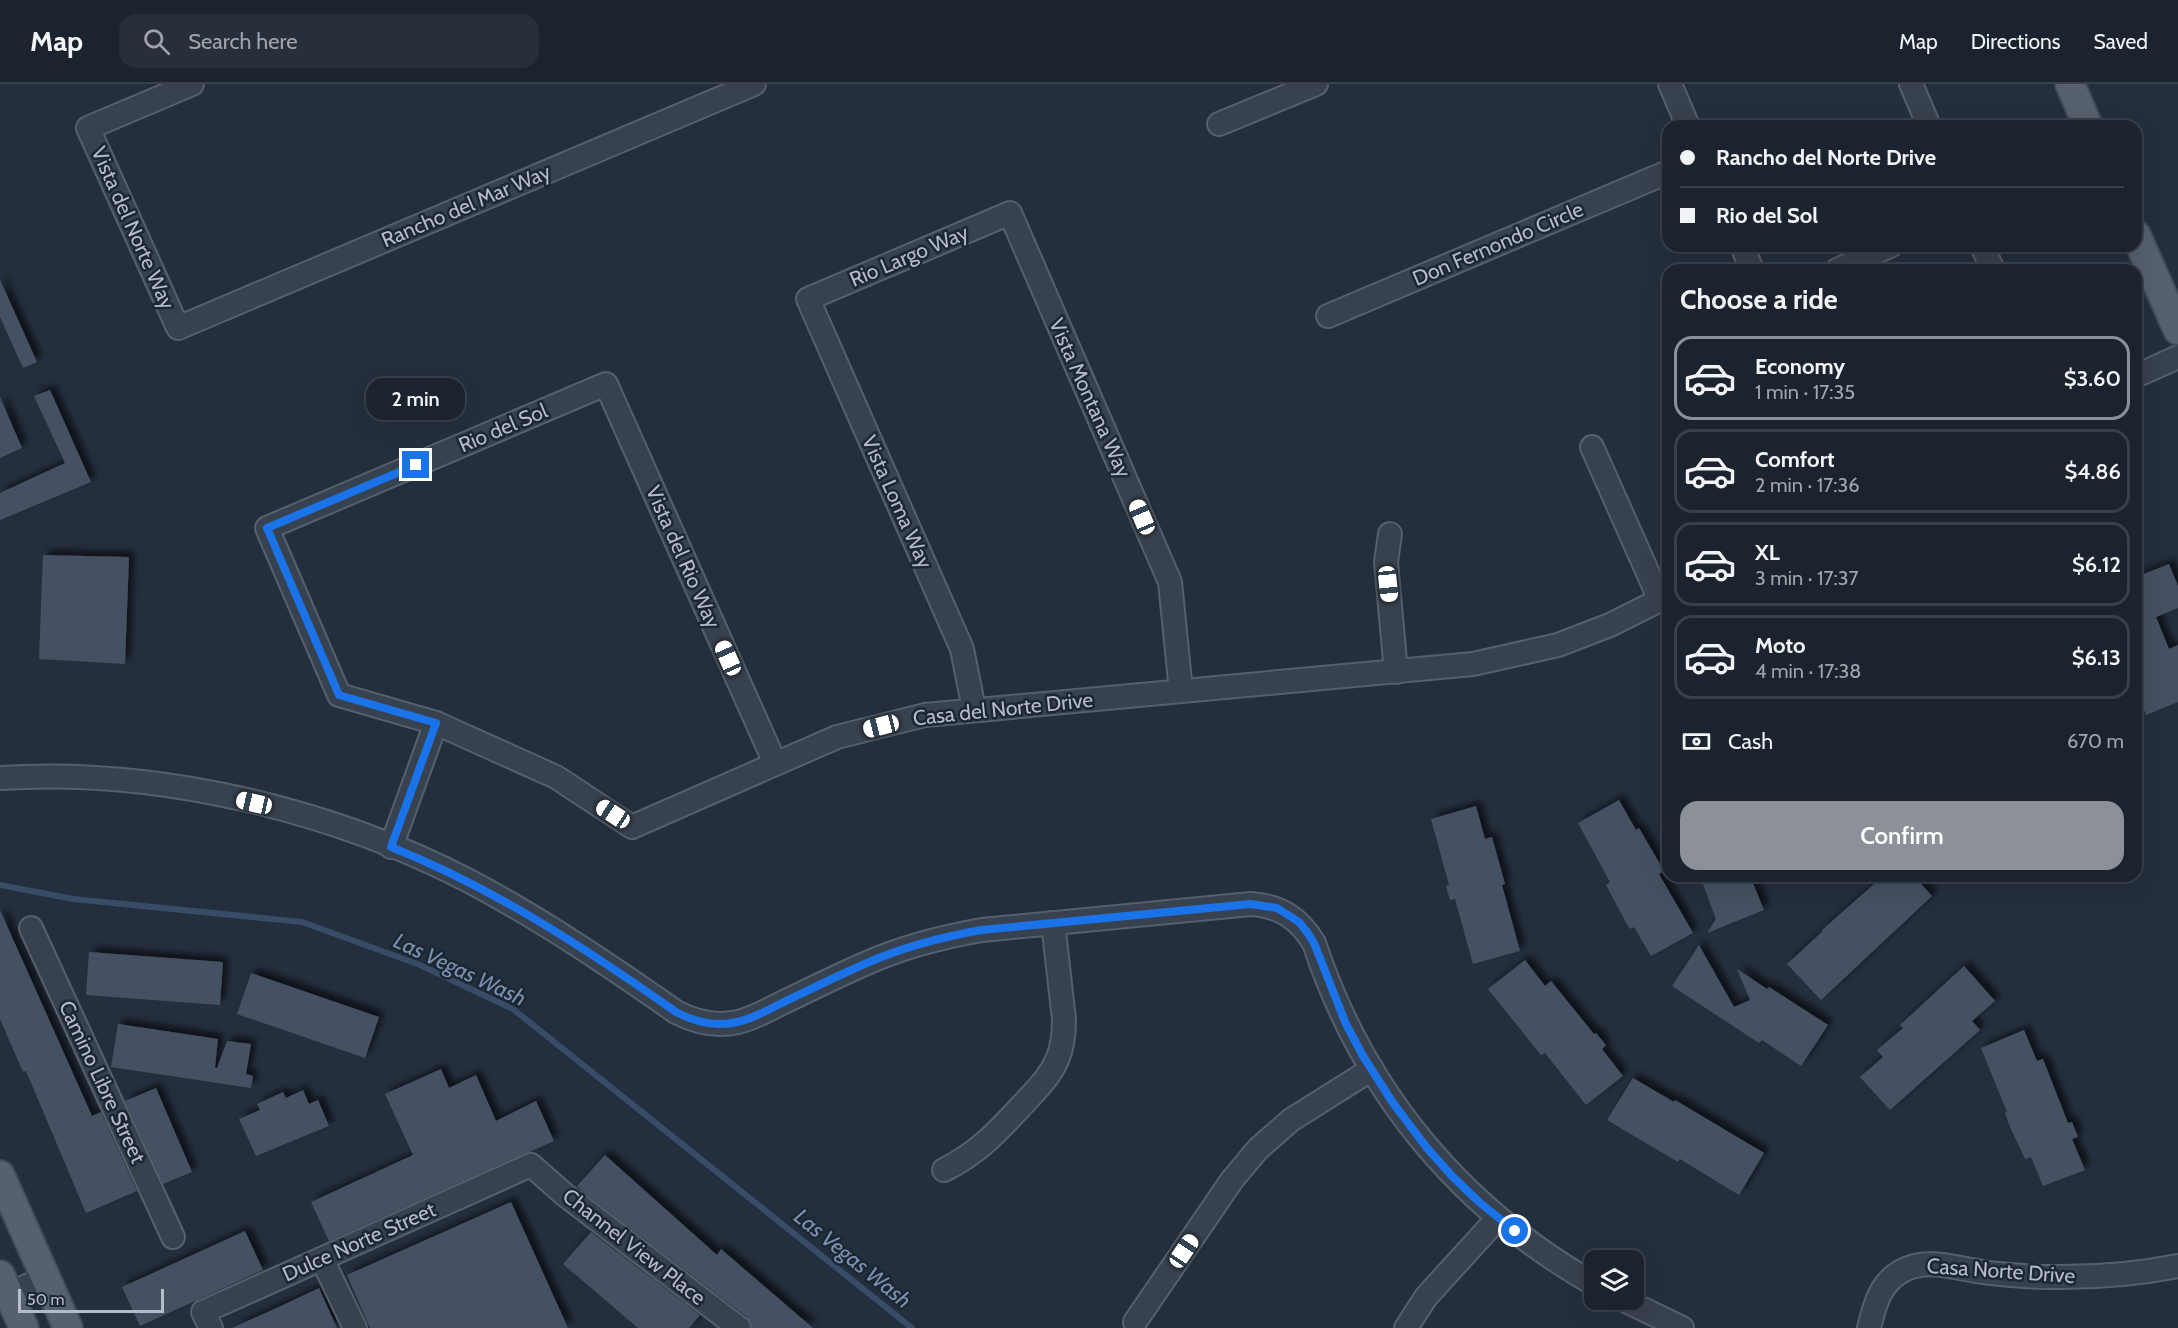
<!DOCTYPE html>
<meta charset="utf-8">
<style>
:root{--surface:#1b232e;--page:#282f3a;--text:#f1f3f6;--muted:#a0a4aa;--line:#39404a;--accent:#8c9099}
body{margin:0;font-family:Cabin,sans-serif;background:var(--page);color:var(--text);height:100vh;display:flex;flex-direction:column;font-size:22px;white-space:nowrap}
*{box-sizing:border-box;margin:0}
p{font-size:20px;color:var(--muted)}
.icon{flex:none;width:33px;height:33px;fill:none;stroke:currentColor;stroke-width:2;stroke-linecap:round;stroke-linejoin:round}
.map{position:relative;flex:1;overflow:hidden}
.details{position:absolute;left:1662px;top:180px;width:480px;height:618px;display:flex;flex-direction:column;background:var(--surface);border-radius:18px;box-shadow:0 6px 24px #0002,0 0 0 2px var(--line)}
.details>*{flex:none}
.hud{position:absolute;left:1662px;top:36px;width:480px;height:132px;border-radius:18px;box-shadow:0 6px 24px #0002,0 0 0 2px var(--line);display:grid;align-content:center;height:132px;padding:0 18px;background:var(--surface)}
.buttons{position:absolute;left:1584px;top:1166px;display:grid;gap:12px}
.buttons a{display:grid;place-items:center;width:60px;height:60px;border-radius:12px;background:var(--surface);box-shadow:0 6px 24px #0002,0 0 0 2px var(--line);font-size:30px}
.scale{position:absolute;left:18px;bottom:15px;width:146px;box-sizing:border-box;padding-left:6px;border:3px solid #b4bcc9;border-top:0;font-size:16px;line-height:21px;white-space:nowrap;color:#b4bcc9;-webkit-text-stroke:4px #1d2633;paint-order:stroke}
.end{position:absolute;width:27px;height:27px;margin:-14px;border:8px solid #1a73e8;background:#fff;box-shadow:0 0 0 3px #fff}
.from{border-radius:50%}
.bubble{position:absolute;height:42px;border-radius:18px;background:var(--surface);box-shadow:0 6px 24px #0002,0 0 0 2px var(--line);font-size:20px;font-weight:600;line-height:42px;text-align:center}
.car{position:absolute;width:18px;height:36px;margin:-18px -9px;border-radius:8px;box-shadow:0 0 4px 2px #0007;background:linear-gradient(#fff 24%,#345 0 40%,#fff 0 76%,#345 0 86%,#fff 0)}
.hud b{display:flex;align-items:center;gap:21px;height:57px;font-size:22px}
.hud b+b{border-top:2px solid var(--line)}
.hud i{width:15px;height:15px;background:var(--text)}
ul{padding:0;list-style:none}
li{display:flex;align-items:center;gap:18px;height:84px;margin:0 12px 9px;padding:0 6px;border:3px solid var(--line);border-radius:18px}
li div{flex:1}
li b{display:block;font-size:22px}
li em{font-style:normal;font-weight:600}
li.current{border-color:var(--accent)}
li>.icon{width:54px;height:54px;stroke-width:1.5}
h2{padding:0 18px;font-size:27px;line-height:72px}
.pay{display:flex;align-items:center;gap:15px;height:66px;padding:0 18px;font-size:22px}
.pay p{margin-inline-start:auto}
.cta{display:flex;gap:12px;margin-top:auto;padding:12px 18px}
.cta a{flex:1;height:69px;border-radius:18px;background:var(--accent);color:#fff;font-size:24px;font-weight:600;line-height:69px;text-align:center}
header{display:flex;align-items:center;gap:36px;box-sizing:border-box;height:84px;padding:0 30px;background:var(--surface);border-bottom:2px solid var(--line)}
header strong{font-size:28px}
nav{display:flex;gap:33px;margin-inline-start:auto;font-size:21px}
.search{width:420px;height:54px;background:var(--page);display:flex;align-items:center;gap:15px;box-sizing:border-box;padding:0 21px;border-radius:18px;color:var(--muted);font-size:22px}
.map>svg:first-child{display:block}
.lines{fill:none;stroke-linecap:round;stroke-linejoin:round}
.stream{stroke:#394c67;stroke-width:6}
.building{fill:#455162;filter:url(#shadow)}
.minor-casing{stroke:#565f6c;stroke-width:26}
.major-casing{stroke:#414a57;stroke-width:32}
.minor{stroke:#38414e;stroke-width:22}
.major{stroke:#56606e;stroke-width:28}
.route{stroke:#1a73e8;stroke-width:8}
.labels{text-anchor:middle;stroke-width:5;stroke-linejoin:round;paint-order:stroke}
.street-label{font-size:21px;fill:#b4bcc9;stroke:#1d2633}
.water-label{font-size:22px;font-style:italic;fill:#7c92b1;stroke:#1d2633}
</style>
<header>
<strong>Map</strong>
<div class="search"><svg class="icon" aria-label="search" viewBox="0 0 24 24"><circle cx="10" cy="10" r="6"/><path d="M15 15l6 6"/></svg>Search here</div>
<nav><a>Map</a><a>Directions</a><a>Saved</a></nav>
</header>
<div class="map">
<svg width="2178" height="1244" viewBox="0 0 2178 1244">
<defs>
<filter id="shadow"><feDropShadow dx="5.5" dy="-5.5" stdDeviation="3" flood-color="#0009"/></filter>
</defs>
<rect width="100%" height="100%" fill="#242f3e"/>
<g class="lines">
<path class="stream" d="M0 801 73 815 302 838 420 881 513 925 912 1244"/>
</g>
<g class="building">
<path d="M0 196 37 278 23 284 0 233Z"/>
<path d="M50 306 91 398 0 436V409L65 379 34 312Z"/>
<path d="M0 313 22 364 0 374Z"/>
<path d="M43 471 129 473 125 580 39 575Z"/>
<path d="M2169 480 2178 502V524L2156 533 2169 565 2178 561V618L2146 631 2145 627 2136 630V493Z"/>
<path d="M1619 716 1636 746 1639 744 1664 787 1659 790 1693 849 1651 872 1634 843 1630 845 1623 833 1606 801 1610 798 1578 739Z"/>
<path d="M1476 722 1485 755 1492 753 1505 800 1502 801 1520 867 1473 880 1455 815 1450 816 1446 802 1449 801 1431 735Z"/>
<path d="M1700 792H1750L1764 826 1707 849 1716 835Z"/>
<path d="M1883 792H1914L1932 812 1821 916 1787 880 1823 847 1822 846Z"/>
<path d="M0 826 92 1032 101 1028 137 1107 86 1129 26 987 23 988 0 935Z"/>
<path d="M1699 861 1734 923 1750 916 1737 885 1767 905 1769 903 1828 941 1801 982 1762 956 1759 959 1672 902Z"/>
<path d="M89 868 223 878 220 921 86 911Z"/>
<path d="M1525 876 1545 902 1551 897 1594 950 1596 949 1606 961 1602 965 1623 992 1586 1021 1545 969 1541 971 1488 905Z"/>
<path d="M1964 882 1995 917 1972 937 1980 946 1890 1026 1860 993 1883 973 1877 966 1903 944 1900 941Z"/>
<path d="M251 889 379 933 365 974 237 930Z"/>
<path d="M118 940 218 955 215 984H217L227 957 251 960 246 990 253 992 251 1004 111 983Z"/>
<path d="M2024 946 2037 977 2043 975 2068 1039 2072 1038 2078 1053 2072 1055 2085 1086 2043 1102 2031 1073 2025 1075 2010 1043 2005 1029 2007 1028 1981 964Z"/>
<path d="M441 985 449 1004 476 991 496 1037 536 1017 554 1057 329 1157 311 1118 413 1071 385 1010Z"/>
<path d="M1633 994 1674 1018 1675 1016 1764 1069 1739 1111 1680 1075 1678 1078 1607 1036Z"/>
<path d="M156 1004 192 1088 163 1100 125 1017Z"/>
<path d="M303 1006 309 1020 318 1016 329 1042 256 1072 239 1035 260 1026 257 1020 283 1008 286 1014Z"/>
<path d="M605 1071 717 1171 721 1165 813 1244H752L747 1233 585 1110 577 1102Z"/>
<path d="M511 1118 568 1244H370L347 1191Z"/>
<path d="M245 1147 263 1186 140 1242 122 1203Z"/>
<path d="M591 1148 700 1231 689 1244H638L563 1180Z"/>
<path d="M319 1204 337 1244H232L281 1222Z"/>
</g>
<g class="lines">
<defs>
<g id="minor">
<path d="M192 0 88 44 178 244 754 0"/>
<path d="M1670 0 1688 42"/>
<path d="M1911 0 1929 42"/>
<path d="M1219 40 1316 0"/>
<path d="M1742 162 1752 186"/>
<path d="M1982 162 1993 186"/>
<path d="M1837 186 1890 162"/>
<path d="M1328 232 1668 88"/>
<path d="M2136 292 2178 273"/>
<path d="M1592 363 1660 516"/>
<path d="M1390 450 1386 478 1396 588"/>
<path d="M974 625 962 565 808 215 1010 129 1170 498 1181 607"/>
<path d="M775 679 606 300 267 444 339 611 436 639 556 693 632 743 837 653 925 631 1473 580 1558 561 1610 541 1668 512"/>
<path d="M0 694C157 684 330 725 469 797 541 835 609 881 676 928 695 938 716 943 738 938 752 935 766 927 780 920 809 906 837 892 867 879 903 863 942 853 982 846L1251 820C1280 822 1299 834 1314 859 1363 1007 1459 1123 1594 1200"/>
<path d="M391 763 436 639"/>
<path d="M31 844 173 1153"/>
<path d="M944 1086C980 1068 1000 1045 1026 1017 1038 1004 1050 992 1057 976 1063 963 1064 949 1064 935L1053 839"/>
<path d="M322 1175 355 1244"/>
<path d="M0 1214 45 1194"/>
<path d="M1622 1215 1682 1244"/>
<path d="M1135 1238 1232 1096 1258 1065 1291 1036 1372 985"/>
<path d="M211 1244 203 1228 531 1081 565 1111 739 1244"/>
<path d="M1406 1244 1426 1213 1498 1134"/>
<path d="M1869 1244C1875 1219 1881 1196 1906 1185 1930 1174 1958 1185 1983 1188 1996 1190 2010 1191 2023 1192 2075 1195 2127 1192 2178 1182"/>
</g>
<g id="major">
<path d="M2070 0 2088 42"/>
<path d="M2136 151 2178 246"/>
<path d="M0 1091 68 1244"/>
<path d="M0 1191 24 1244"/>
</g>
</defs>
<use href="#minor" class="minor-casing"/>
<use href="#major" class="major-casing"/>
<use href="#minor" class="minor"/>
<use href="#major" class="major"/>
</g>
<g class="lines">
<path class="route" d="M416 381 267 444 339 611 436 639 391 763C494 804 585 864 676 928 695 938 716 943 737 938 752 935 766 927 780 920 809 906 837 892 867 879 903 863 942 853 981 846L1251 820 1277 824 1299 838 1307 848 1314 859 1346 940 1363 972 1393 1019 1427 1064 1452 1092 1479 1118 1515 1147"/>
</g>
<g class="labels">
<g class="street-label">
<text transform="translate(466 122) rotate(-23)" y="7">Rancho del Mar Way</text>
<text transform="translate(133 144) rotate(66)" y="7">Vista del Norte Way</text>
<text transform="translate(1498 160) rotate(-23)" y="7">Don Fernondo Circle</text>
<text transform="translate(909 172) rotate(-23)" y="7">Rio Largo Way</text>
<text transform="translate(1090 314) rotate(66)" y="7">Vista Montana Way</text>
<text transform="translate(503 344) rotate(-23)" y="7">Rio del Sol</text>
<text transform="translate(897 418) rotate(66)" y="7">Vista Loma Way</text>
<text transform="translate(683 473) rotate(66)" y="7">Vista del Rio Way</text>
<text transform="translate(1003 625) rotate(-6)" y="7">Casa del Norte Drive</text>
<text transform="translate(102 998) rotate(65)" y="7">Camino Libre Street</text>
<text transform="translate(359 1158) rotate(-24)" y="7">Dulce Norte Street</text>
<text transform="translate(634 1163) rotate(38)" y="7">Channel View Place</text>
<text transform="translate(2001 1187) rotate(4)" y="7">Casa Norte Drive</text>
</g>
<g class="water-label">
<text transform="translate(460 885) rotate(25)" y="8">Las Vegas Wash</text>
<text transform="translate(853 1174) rotate(39)" y="8">Las Vegas Wash</text>
</g>
</g>
</svg>
<div class="buttons">
<a><svg class="icon" aria-label="layers" viewBox="0 0 24 24"><path d="M12 4l9 5-9 5-9-5zM3 14l9 5 9-5"/></svg></a>
</div>
<div class="scale">50 m</div>
<i class="end from" style="left:1515px;top:1147px"></i>
<i class="end" style="left:416px;top:381px"></i>
<div class="bubble" style="left:366px;top:294px;width:99px">2 min</div>
<i class="car" style="left:1142px;top:433px;rotate:337deg"></i>
<i class="car" style="left:1388px;top:500px;rotate:174deg"></i>
<i class="car" style="left:728px;top:574px;rotate:336deg"></i>
<i class="car" style="left:881px;top:642px;rotate:256deg"></i>
<i class="car" style="left:254px;top:719px;rotate:283deg"></i>
<i class="car" style="left:613px;top:730px;rotate:303deg"></i>
<i class="car" style="left:1184px;top:1167px;rotate:34deg"></i>
<div class="hud">
<b><i class="from"></i>Rancho del Norte Drive</b>
<b><i></i>Rio del Sol</b>
</div>
<section class="details">
<h2>Choose a ride</h2>
<ul>
<li class="current"><svg class="icon" aria-label="car" viewBox="0 0 24 24"><path d="M5 17H2v-5l4-1 3-4h7l3 4 3 1v5h-3M9 17h6M6 11h13"/><circle cx="7" cy="17" r="2"/><circle cx="17" cy="17" r="2"/></svg><div><b>Economy</b><p>1 min · 17:35</p></div><em>$3.60</em></li>
<li><svg class="icon" aria-label="car" viewBox="0 0 24 24"><path d="M5 17H2v-5l4-1 3-4h7l3 4 3 1v5h-3M9 17h6M6 11h13"/><circle cx="7" cy="17" r="2"/><circle cx="17" cy="17" r="2"/></svg><div><b>Comfort</b><p>2 min · 17:36</p></div><em>$4.86</em></li>
<li><svg class="icon" aria-label="car" viewBox="0 0 24 24"><path d="M5 17H2v-5l4-1 3-4h7l3 4 3 1v5h-3M9 17h6M6 11h13"/><circle cx="7" cy="17" r="2"/><circle cx="17" cy="17" r="2"/></svg><div><b>XL</b><p>3 min · 17:37</p></div><em>$6.12</em></li>
<li><svg class="icon" aria-label="car" viewBox="0 0 24 24"><path d="M5 17H2v-5l4-1 3-4h7l3 4 3 1v5h-3M9 17h6M6 11h13"/><circle cx="7" cy="17" r="2"/><circle cx="17" cy="17" r="2"/></svg><div><b>Moto</b><p>4 min · 17:38</p></div><em>$6.13</em></li>
</ul>
<div class="pay"><svg class="icon" aria-label="cash" viewBox="0 0 24 24"><path d="M3 7h18v10H3z"/><circle cx="12" cy="12" r="2"/></svg>Cash<p>670 m</p></div>
<div class="cta"><a>Confirm</a></div>
</section>
</div>
